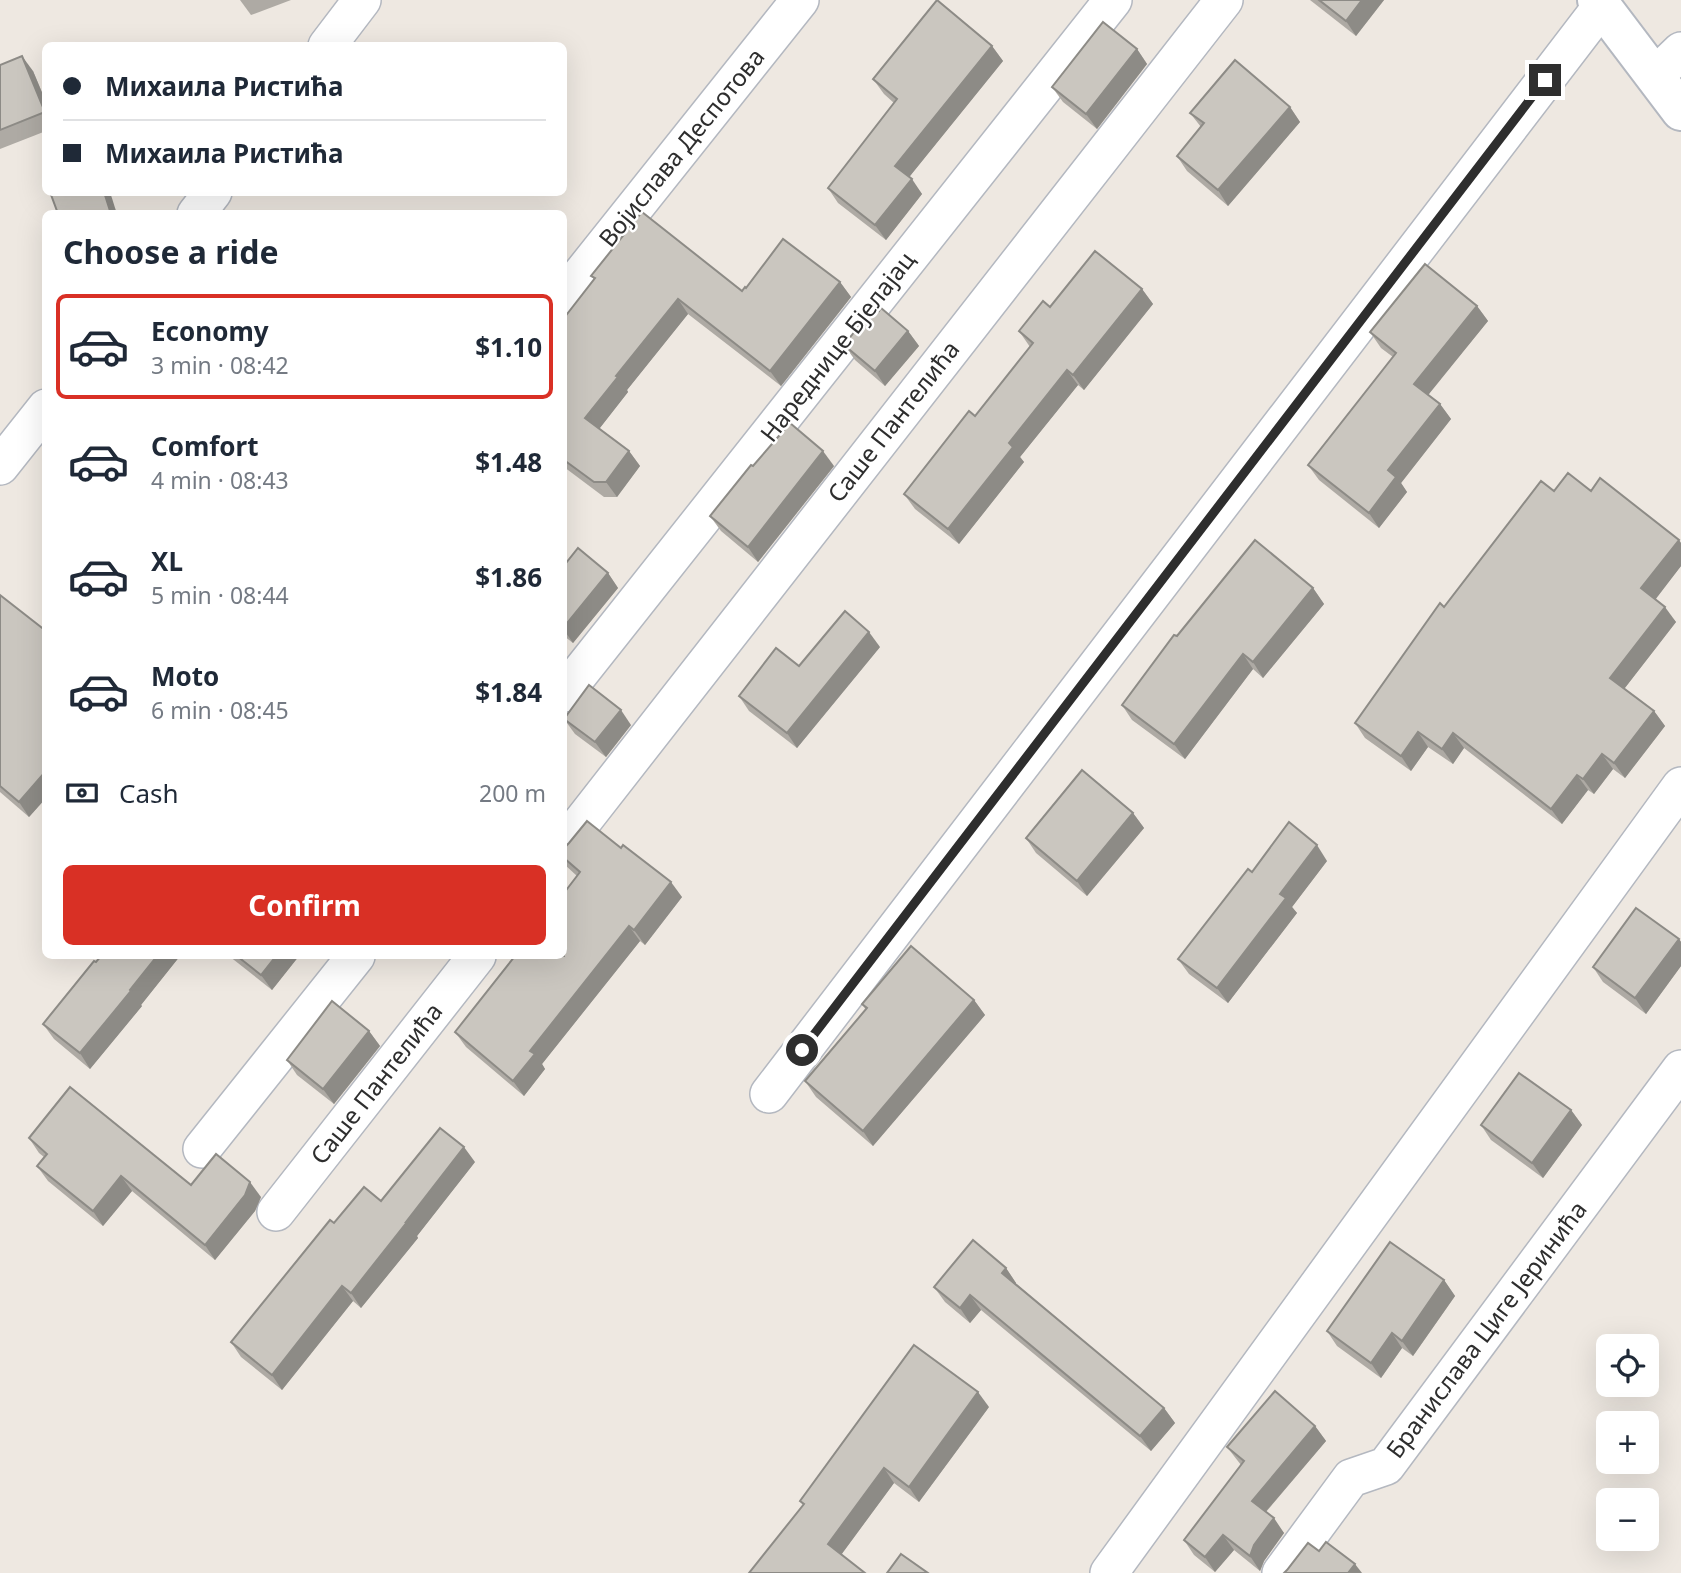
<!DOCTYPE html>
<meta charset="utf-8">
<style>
:root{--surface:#fff;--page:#f2f2f3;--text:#1f2937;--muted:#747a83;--line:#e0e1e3;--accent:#d93025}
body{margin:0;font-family:"Noto Sans",sans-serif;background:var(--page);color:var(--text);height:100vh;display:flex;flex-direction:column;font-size:26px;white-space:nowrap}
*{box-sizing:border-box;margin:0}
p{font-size:23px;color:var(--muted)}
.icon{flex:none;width:38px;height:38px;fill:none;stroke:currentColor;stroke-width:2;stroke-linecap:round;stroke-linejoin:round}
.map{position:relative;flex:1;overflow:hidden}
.sheet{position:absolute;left:42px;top:210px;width:525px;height:749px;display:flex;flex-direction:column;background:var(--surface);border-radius:10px;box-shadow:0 7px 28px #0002}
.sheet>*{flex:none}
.hud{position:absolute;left:42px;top:42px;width:525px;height:154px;border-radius:10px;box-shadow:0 7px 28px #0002;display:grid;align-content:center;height:154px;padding:0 21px;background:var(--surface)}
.controls{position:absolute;left:1596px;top:1334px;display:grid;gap:14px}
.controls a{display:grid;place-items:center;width:63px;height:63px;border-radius:10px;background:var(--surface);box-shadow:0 7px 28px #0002;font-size:35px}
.end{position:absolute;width:32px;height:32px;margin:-16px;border:9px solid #2e2e2e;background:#fff;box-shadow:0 0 0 4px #fff}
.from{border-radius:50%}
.hud b{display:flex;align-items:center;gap:24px;height:66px;font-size:26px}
.hud b+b{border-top:2px solid var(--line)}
.hud i{width:18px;height:18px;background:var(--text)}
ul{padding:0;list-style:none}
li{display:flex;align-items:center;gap:21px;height:105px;margin:0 14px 10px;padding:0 7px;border:4px solid transparent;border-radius:10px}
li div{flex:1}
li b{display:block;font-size:26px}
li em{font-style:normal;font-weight:700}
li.current{border-color:var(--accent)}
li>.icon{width:63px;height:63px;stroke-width:1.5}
h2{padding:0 21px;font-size:32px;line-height:84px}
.pay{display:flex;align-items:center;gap:18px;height:77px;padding:0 21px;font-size:26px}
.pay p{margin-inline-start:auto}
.primary-button{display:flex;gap:14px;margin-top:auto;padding:14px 21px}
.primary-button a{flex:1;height:80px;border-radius:10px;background:var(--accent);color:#fff;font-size:28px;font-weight:700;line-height:80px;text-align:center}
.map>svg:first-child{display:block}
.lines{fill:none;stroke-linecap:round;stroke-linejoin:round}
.minor-casing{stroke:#b4b8c0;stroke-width:40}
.tertiary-casing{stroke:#b4b8c0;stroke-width:42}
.minor{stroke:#fff;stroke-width:37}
.tertiary{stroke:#fff;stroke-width:38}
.wall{fill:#aeaaa4}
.shaded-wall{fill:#8d8b86}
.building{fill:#cac6bf;stroke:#8d8b86;stroke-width:2}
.route{stroke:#2e2e2e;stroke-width:9}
.labels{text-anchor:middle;stroke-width:5;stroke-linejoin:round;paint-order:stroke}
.street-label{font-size:24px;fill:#2e2e2e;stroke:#fff}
</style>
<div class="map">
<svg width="1681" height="1573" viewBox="0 0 1681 1573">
<rect width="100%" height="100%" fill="#eee8e1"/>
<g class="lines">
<defs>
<g id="minor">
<path d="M327 46 362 0"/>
<path d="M1655 76 1681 51"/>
<path d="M196 214 213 192"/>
<path d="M564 296 800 0"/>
<path d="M0 466 46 408"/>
<path d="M564 693 1113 0"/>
<path d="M564 845 1224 0"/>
<path d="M769 1094 1602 6"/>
<path d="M202 1149 356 956"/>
<path d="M276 1212 477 956"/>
<path d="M1109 1573 1681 786"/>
<path d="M1281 1573 1351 1478 1386 1466 1681 1069"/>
</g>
<path id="tertiary" d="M1597 0 1681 111"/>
</defs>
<use href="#minor" class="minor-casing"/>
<use href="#tertiary" class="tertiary-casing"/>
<use href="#minor" class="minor"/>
<use href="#tertiary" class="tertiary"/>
</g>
<g class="wall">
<path d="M240 0H291L251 15Z"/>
<path d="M1310 0H1384L1356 36Z"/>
<path d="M992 46 1003 61 909 177 922 194 886 240 838 203 828 188 894 103 884 94 873 79Z"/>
<path d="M1137 49 1147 64 1097 129 1063 102 1052 87Z"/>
<path d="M0 65 33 71 46 102V131L0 149Z"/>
<path d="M1290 107 1300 122 1228 206 1187 171 1177 156 1201 127 1190 113Z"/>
<path d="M591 276 742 291 746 288 840 282 851 297 781 386 688 314 627 390 628 392 599 429 629 451 640 466 617 497H604L564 467V318L594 279Z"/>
<path d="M1142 289 1153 304 1084 390 1078 385 1020 457 1024 462 959 544 915 509 904 494 975 416 1030 347 1019 331 1050 307Z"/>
<path d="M1477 306 1488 321 1428 394 1440 404 1451 419 1401 483 1407 492 1379 528 1319 480 1308 465 1393 357 1381 348 1370 332Z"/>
<path d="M908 331 919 346 885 386 855 360 844 345Z"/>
<path d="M753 466H834L758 562 721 531 710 516Z"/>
<path d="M1554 491H1591L1681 543V566L1655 599 1676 622 1624 689 1654 711 1665 726 1625 778 1613 769 1594 794 1588 790 1562 824 1464 748 1453 764 1428 747 1411 771 1365 738 1355 723 1444 607Z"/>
<path d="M564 561 566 563 608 573 618 588 573 643 564 636Z"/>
<path d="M1313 588 1324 604 1263 678 1253 669 1185 759 1132 720 1122 705 1177 636Z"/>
<path d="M0 595 46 631V798L29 817 0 792Z"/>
<path d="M880 647 797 748 749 711 739 696Z"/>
<path d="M564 719 631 725 606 757 575 734Z"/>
<path d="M1133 813 1144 828 1087 896 1036 853 1026 838Z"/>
<path d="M564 848 682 897 645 945 640 941 542 1064 545 1069 524 1096 466 1047 455 1032 577 876 564 864Z"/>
<path d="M1327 861 1292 907 1297 913 1228 1003 1189 974 1178 959 1252 872Z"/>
<path d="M1679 939 1681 942V966L1646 1014 1603 982 1593 967Z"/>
<path d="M101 956H180L141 1005 142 1006 90 1069 54 1039 43 1024Z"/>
<path d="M229 956H299L272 990Z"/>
<path d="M974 1000 985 1015 873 1146 816 1097 805 1081 866 1010 862 1004Z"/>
<path d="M369 1031 380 1046 334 1104 297 1075 287 1060Z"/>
<path d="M1571 1110 1582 1125 1543 1178 1491 1140 1481 1125Z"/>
<path d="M29 1138 191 1185 261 1197 255 1211 215 1260 132 1191 103 1226 48 1181 37 1166 44 1157 39 1153Z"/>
<path d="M475 1162 417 1236 418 1238 361 1308 353 1301 282 1390 241 1357 231 1342 334 1223 381 1201Z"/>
<path d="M1006 1268 1016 1283V1284L1164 1408 1175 1423 1151 1451 981 1310 970 1323 945 1302 934 1287Z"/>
<path d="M1444 1280 1455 1296 1413 1356 1402 1348 1381 1378 1337 1346 1327 1331Z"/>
<path d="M989 1407 919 1502 894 1483 841 1555 749 1573 803 1505 800 1501Z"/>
<path d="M1315 1426 1326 1441 1266 1512 1284 1533 1264 1561 1260 1571 1234 1550 1215 1572 1194 1555 1184 1540 1241 1465 1227 1447Z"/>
</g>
<g class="shaded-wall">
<path d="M1362 0H1384L1356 36 1346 21Z"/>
<path d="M992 46 1003 61 906 181 895 166Z"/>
<path d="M1137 49 1147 64 1097 129 1086 114Z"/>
<path d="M22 56 33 71 46 102V113Z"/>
<path d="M1290 107 1300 122 1228 206 1218 190Z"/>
<path d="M912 179 922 194 886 240 875 225Z"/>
<path d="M104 192H110L117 214H111Z"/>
<path d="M840 282 851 297 781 386 770 371Z"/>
<path d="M1142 289 1153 304 1084 390 1073 375Z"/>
<path d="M678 299 688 314 627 390 628 392 596 433 585 418 616 376Z"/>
<path d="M1477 306 1488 321 1425 399 1414 384Z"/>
<path d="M908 331 919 346 885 386 875 371Z"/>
<path d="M1067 370 1078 385 1020 457 1024 462 959 544 948 529 1009 443Z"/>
<path d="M1440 404 1451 419 1401 483 1407 492 1379 528 1369 513 1388 470Z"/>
<path d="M629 451 640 466 617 497 606 482Z"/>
<path d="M823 451 834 466 758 562 748 547Z"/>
<path d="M1679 540 1681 543V566L1652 604 1641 588Z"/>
<path d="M608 573 618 588 573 643 564 630V627Z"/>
<path d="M1313 588 1324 604 1263 678 1253 662Z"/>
<path d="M1665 607 1676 622 1621 693 1610 678Z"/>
<path d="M869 632 880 647 797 748 787 733Z"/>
<path d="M1243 654 1253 669 1185 759 1174 744Z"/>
<path d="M621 710 631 725 606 757 595 742Z"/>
<path d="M1654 711 1665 726 1625 778 1614 763Z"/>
<path d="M1418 732 1428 747 1411 771 1401 756Z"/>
<path d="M1453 733 1464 748 1453 764 1442 749Z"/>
<path d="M1602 754 1613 769 1594 794 1583 779Z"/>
<path d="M46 771V798L29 817 19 802Z"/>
<path d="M1577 775 1588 790 1562 824 1551 809Z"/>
<path d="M1133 813 1144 828 1087 896 1077 881Z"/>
<path d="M1317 845 1327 861 1292 907 1297 913 1228 1003 1217 988 1280 894Z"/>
<path d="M671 882 682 897 645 945 634 930Z"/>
<path d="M629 926 640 941 542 1064 545 1069 524 1096 513 1081 530 1051Z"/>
<path d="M1679 939 1681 942V966L1646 1014 1635 998Z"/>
<path d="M157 956H180L141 1005 142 1006 90 1069 80 1053Z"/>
<path d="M276 956H299L272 990 261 975Z"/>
<path d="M974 1000 985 1015 873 1146 863 1131Z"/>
<path d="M369 1031 380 1046 334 1104 323 1089Z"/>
<path d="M1571 1110 1582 1125 1543 1178 1532 1163Z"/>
<path d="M464 1147 475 1162 417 1236 418 1238 361 1308 351 1293Z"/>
<path d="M121 1176 132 1191 103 1226 93 1211Z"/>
<path d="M250 1182 261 1197 255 1211 215 1260 205 1245Z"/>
<path d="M1006 1268 1016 1283 1013 1288 1002 1273Z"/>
<path d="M1444 1280 1455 1296 1413 1356 1402 1341Z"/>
<path d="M342 1286 353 1301 282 1390 272 1375Z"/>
<path d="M970 1295 981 1310 970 1323 960 1308Z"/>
<path d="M1392 1333 1402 1348 1381 1378 1371 1363Z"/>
<path d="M978 1392 989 1407 919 1502 909 1487Z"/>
<path d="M1164 1408 1175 1423 1151 1451 1140 1436Z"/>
<path d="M1315 1426 1326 1441 1262 1516 1252 1501Z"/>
<path d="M884 1468 894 1483 838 1559 828 1544Z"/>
<path d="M1274 1518 1284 1533 1264 1561 1260 1571 1250 1556 1254 1545Z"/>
<path d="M1223 1535 1234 1550 1215 1572 1205 1557Z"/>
<path d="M1355 1564 1362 1573H1348Z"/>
</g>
<g class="building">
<path d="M937 0 992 46 895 166 912 179 875 225 828 188 897 99 873 79Z"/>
<path d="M1319 0H1362L1346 21Z"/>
<path d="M1103 22 1137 49 1086 114 1052 87Z"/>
<path d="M22 56 45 112 0 130V65Z"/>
<path d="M1235 60 1290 107 1218 190 1177 156 1204 123 1190 113Z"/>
<path d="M50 192H104L111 214H50L57 211Z"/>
<path d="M642 212 742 291 745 287 746 288 783 239 840 282 770 371 678 299 616 376 618 377 585 418 629 451 606 482H594L564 460V318L595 278 591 276Z"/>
<path d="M1095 251 1142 289 1073 375 1067 370 1009 443 1013 447 948 529 904 494 969 411 975 416 1033 343 1019 331 1043 301 1050 307Z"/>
<path d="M1425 264 1477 306 1414 384 1440 404 1388 470 1396 477 1369 513 1308 465 1396 353 1370 332Z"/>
<path d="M874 307 879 311 881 308 908 331 875 371 844 345Z"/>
<path d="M790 423 823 451 748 547 710 516 751 465 753 466Z"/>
<path d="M1568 473 1591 491 1600 478 1679 540 1641 588 1665 607 1610 678 1654 711 1614 763 1602 754 1583 779 1577 775 1551 809 1453 733 1442 749 1418 732 1401 756 1355 723 1440 603 1444 607 1541 481 1554 491Z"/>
<path d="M1255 540 1313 588 1253 662 1243 654 1174 744 1122 705 1174 635 1177 636Z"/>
<path d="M578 548 608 573 564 627V561L566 563Z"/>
<path d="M0 595 46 631V771L19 802 0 786Z"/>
<path d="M845 611 869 632 787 733 739 696 776 648 799 666Z"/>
<path d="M589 685 621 710 595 742 564 719Z"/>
<path d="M1082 770 1133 813 1077 881 1026 838Z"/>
<path d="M587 821 621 848 623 845 671 882 634 930 629 926 530 1051 535 1054 513 1081 455 1032 515 956H564V893L580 872 564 858V848L569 843Z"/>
<path d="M1289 822 1317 845 1280 894 1286 898 1217 988 1178 959 1248 869 1252 872Z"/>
<path d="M1636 908 1679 939 1635 998 1593 967Z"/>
<path d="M911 946 974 1000 863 1131 805 1081 867 1008 862 1004Z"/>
<path d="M101 956H157L130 990 131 991 80 1053 43 1024 94 961 96 962Z"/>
<path d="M237 956H276L261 975Z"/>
<path d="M332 1001 369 1031 323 1089 287 1060Z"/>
<path d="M1519 1073 1571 1110 1532 1163 1481 1125Z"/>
<path d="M70 1087 191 1185 216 1154 250 1182 245 1195 205 1245 121 1176 93 1211 37 1166 47 1154 29 1138Z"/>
<path d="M440 1128 464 1147 406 1222H407L351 1293 342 1286 272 1375 231 1342 330 1220 334 1223 364 1187 381 1201Z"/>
<path d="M973 1240 1006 1268 1002 1273 1164 1408 1140 1436 970 1295 960 1308 934 1287Z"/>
<path d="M1390 1242 1444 1280 1402 1341 1392 1333 1371 1363 1327 1331Z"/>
<path d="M914 1345 978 1392 909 1487 884 1468 828 1544 865 1573H749L804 1504 800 1501Z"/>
<path d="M1275 1391 1315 1426 1252 1501 1274 1518 1254 1545 1250 1556 1223 1535 1205 1557 1184 1540 1244 1461 1227 1447Z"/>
<path d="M1326 1542 1355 1564 1348 1573H1284L1287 1570 1308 1543 1319 1551Z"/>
<path d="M901 1554 928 1573H887Z"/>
</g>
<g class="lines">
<path class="route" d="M802 1050 1545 80"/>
</g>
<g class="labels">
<g class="street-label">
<text transform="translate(682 148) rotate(-51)" y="8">Војислава Деспотова</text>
<text transform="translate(838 347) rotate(-52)" y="8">Нареднице Бјелајац</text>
<text transform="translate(894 422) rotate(-52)" y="8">Саше Пантелића</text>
<text transform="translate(377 1084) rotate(-52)" y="8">Саше Пантелића</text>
<text transform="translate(1487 1330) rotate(-53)" y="8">Бранислава Циге Јеринића</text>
</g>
</g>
</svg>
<div class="controls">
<a><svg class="icon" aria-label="locate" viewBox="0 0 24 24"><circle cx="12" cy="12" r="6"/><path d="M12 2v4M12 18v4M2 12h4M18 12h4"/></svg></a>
<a>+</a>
<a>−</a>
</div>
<i class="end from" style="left:802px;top:1050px"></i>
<i class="end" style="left:1545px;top:80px"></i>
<div class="hud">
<b><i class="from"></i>Михаила Ристића</b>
<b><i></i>Михаила Ристића</b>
</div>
<section class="sheet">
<h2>Choose a ride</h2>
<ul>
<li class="current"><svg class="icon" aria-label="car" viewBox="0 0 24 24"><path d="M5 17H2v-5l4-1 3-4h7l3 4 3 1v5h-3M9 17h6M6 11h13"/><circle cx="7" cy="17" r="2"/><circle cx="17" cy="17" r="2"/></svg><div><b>Economy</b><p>3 min · 08:42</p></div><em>$1.10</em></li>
<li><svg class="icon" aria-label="car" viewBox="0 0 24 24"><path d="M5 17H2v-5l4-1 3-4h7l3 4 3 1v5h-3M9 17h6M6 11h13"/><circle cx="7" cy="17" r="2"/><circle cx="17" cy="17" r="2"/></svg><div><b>Comfort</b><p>4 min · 08:43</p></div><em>$1.48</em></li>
<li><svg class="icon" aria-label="car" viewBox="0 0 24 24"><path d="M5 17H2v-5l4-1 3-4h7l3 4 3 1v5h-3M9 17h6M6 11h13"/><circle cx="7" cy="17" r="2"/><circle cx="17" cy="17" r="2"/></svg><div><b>XL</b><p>5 min · 08:44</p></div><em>$1.86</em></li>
<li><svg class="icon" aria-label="car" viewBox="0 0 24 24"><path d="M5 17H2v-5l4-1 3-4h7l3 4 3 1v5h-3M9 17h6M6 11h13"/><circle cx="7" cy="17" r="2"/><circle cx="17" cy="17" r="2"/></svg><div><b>Moto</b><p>6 min · 08:45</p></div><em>$1.84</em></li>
</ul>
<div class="pay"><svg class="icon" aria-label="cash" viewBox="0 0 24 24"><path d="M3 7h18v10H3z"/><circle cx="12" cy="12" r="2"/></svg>Cash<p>200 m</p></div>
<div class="primary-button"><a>Confirm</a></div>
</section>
</div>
